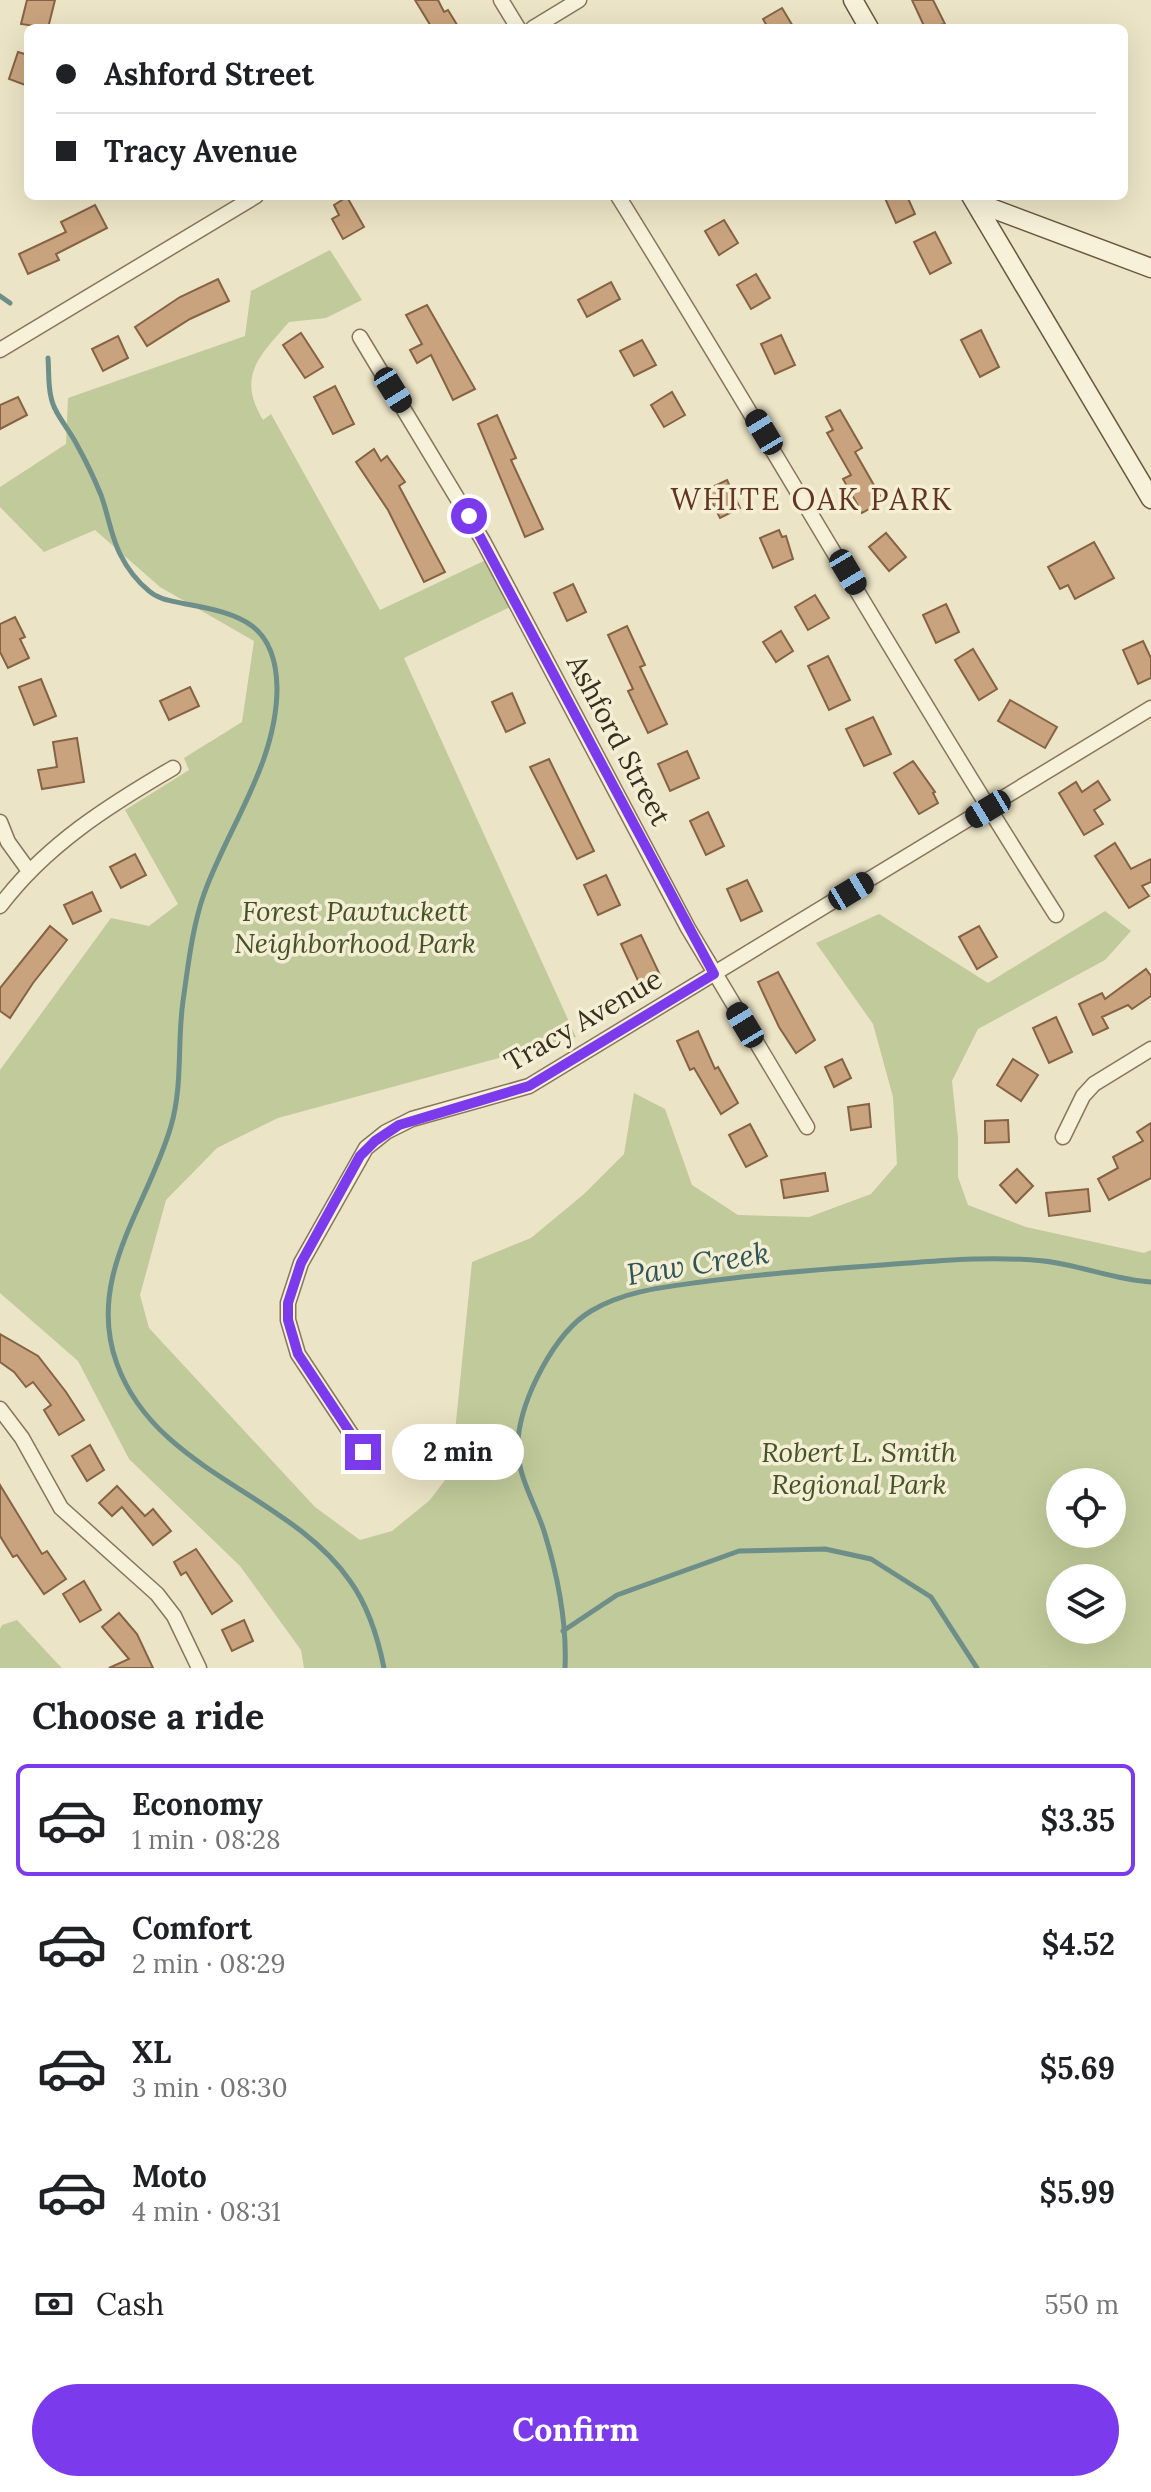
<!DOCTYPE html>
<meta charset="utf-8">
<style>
:root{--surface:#fff;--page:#f2f2f2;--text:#202124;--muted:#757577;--line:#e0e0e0;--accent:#7c3aed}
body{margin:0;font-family:Lora,serif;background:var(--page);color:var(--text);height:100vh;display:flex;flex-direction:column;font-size:30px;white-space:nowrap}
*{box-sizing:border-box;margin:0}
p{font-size:26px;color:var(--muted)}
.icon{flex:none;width:44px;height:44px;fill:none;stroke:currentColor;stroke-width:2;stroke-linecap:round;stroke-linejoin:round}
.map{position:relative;height:1668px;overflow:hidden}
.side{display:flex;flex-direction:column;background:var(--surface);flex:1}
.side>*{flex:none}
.top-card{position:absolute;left:24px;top:24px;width:1104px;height:176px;border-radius:12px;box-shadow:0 8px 32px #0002;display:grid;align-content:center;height:176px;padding:0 32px;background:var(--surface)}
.tools{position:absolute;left:1046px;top:1468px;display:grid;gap:16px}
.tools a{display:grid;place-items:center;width:80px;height:80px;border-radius:50%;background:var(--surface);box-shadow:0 8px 32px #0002;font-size:40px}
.end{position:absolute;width:36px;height:36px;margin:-18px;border:10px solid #7c3aed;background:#fff;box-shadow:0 0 0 4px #fff}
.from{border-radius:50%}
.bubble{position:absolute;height:56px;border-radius:28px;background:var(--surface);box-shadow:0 8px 32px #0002;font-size:26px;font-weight:700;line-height:56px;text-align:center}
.car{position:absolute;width:24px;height:48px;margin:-24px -12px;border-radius:10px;box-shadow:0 0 6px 2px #0007;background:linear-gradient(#222 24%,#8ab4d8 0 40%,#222 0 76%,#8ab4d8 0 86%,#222 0)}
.top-card b{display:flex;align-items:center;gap:28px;height:76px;font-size:30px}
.top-card b+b{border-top:2px solid var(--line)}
.top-card i{width:20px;height:20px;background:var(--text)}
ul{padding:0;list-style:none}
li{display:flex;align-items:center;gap:24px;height:112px;margin:0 16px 12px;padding:0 16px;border:4px solid transparent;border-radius:12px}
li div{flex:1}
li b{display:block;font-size:30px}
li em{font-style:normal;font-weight:700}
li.on{border-color:var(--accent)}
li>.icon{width:72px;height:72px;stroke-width:1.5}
h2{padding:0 32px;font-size:36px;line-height:96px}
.pay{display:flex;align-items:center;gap:20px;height:88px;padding:0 32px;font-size:30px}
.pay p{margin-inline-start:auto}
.primary-button{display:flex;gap:16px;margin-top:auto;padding:16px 32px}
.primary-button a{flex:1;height:92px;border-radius:48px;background:var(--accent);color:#fff;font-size:32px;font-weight:700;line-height:92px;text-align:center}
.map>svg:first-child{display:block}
.green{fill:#c1ca9a;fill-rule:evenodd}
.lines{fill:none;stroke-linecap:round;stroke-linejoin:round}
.stream{stroke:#6e8e89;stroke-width:5}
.building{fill:#c9a37d;stroke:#856343;stroke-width:2}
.street-casing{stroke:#87765c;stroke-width:17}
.secondary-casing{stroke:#69583f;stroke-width:21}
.street{stroke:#f7f1d9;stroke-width:14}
.secondary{stroke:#f7f1d9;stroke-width:18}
.route{stroke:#7c3aed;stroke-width:10}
.labels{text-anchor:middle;stroke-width:7;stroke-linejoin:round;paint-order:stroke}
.street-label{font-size:28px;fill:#382d1f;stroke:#f4eed5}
.park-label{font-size:28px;font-style:italic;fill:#445327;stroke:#f4eed5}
.neighbourhood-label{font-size:30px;letter-spacing:2px;fill:#623421;stroke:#f4eed5}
.water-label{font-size:30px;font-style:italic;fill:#2f5657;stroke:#f4eed5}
</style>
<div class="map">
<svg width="1151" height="1668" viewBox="0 0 1151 1668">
<rect width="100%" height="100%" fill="#ece4c6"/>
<g class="green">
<path d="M330 250 362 300 326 318 289 322C260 356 236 375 263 420L271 414 380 610 486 560 512 606 404 658 576 1037 278 1118 217 1148 166 1200 140 1295 149 1328 315 1507 360 1540 392 1531 430 1500 451 1472 472 1262 531 1238 584 1194 624 1154 634 1093 665 1109 692 1185 738 1215 809 1217 871 1194 897 1164 893 1097 873 1024 816 943 879 914 988 983 1105 911 1131 931 1105 960 978 1029 952 1081 958 1138V1177L968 1205 1026 1227 1144 1253 1151 1250V1668H304L301 1650 240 1566 129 1459 78 1361 0 1293V1070L111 918 149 926 178 904 125 810 189 770 184 758 242 722 254 641 160 587 95 530 44 552 0 507V487L66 444 68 398 245 336 251 291ZM1060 1482H1112V1534H1060ZM1060 1578H1112V1630H1060Z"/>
<path d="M17 1620 57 1663 62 1668H0V1629L2 1625Z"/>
</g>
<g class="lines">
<g class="stream">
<path d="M0 296 10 303"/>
<path d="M48 358C49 371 48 385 51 397 54 414 70 430 77 445 86 461 94 478 101 495 108 514 111 536 120 554 127 568 138 582 149 591 159 600 173 601 186 604 241 614 276 624 277 688 277 763 228 827 204 894 192 928 188 967 183 1001 177 1043 183 1085 171 1126 148 1206 85 1277 117 1364 156 1472 289 1493 350 1581 368 1606 378 1638 384 1668"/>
<path d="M563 1631 617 1595 739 1551 825 1549 871 1559 931 1597 977 1668"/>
<path d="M565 1668C567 1624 557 1573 544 1531 534 1500 515 1473 518 1439 522 1398 554 1333 591 1311 624 1291 664 1287 701 1282 757 1274 813 1270 869 1266 927 1262 986 1255 1044 1261 1080 1265 1115 1280 1151 1282"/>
</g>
</g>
<g class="building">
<path d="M27 0H55L48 28 21 24Z"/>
<path d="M415 0H438L444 12 448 10 459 28H432Z"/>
<path d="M912 0H933L945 24 925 28Z"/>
<path d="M782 8 794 28H768L763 19Z"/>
<path d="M18 52 28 55V86L9 79Z"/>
<path d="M884 196H907L915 214 896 223Z"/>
<path d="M347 197 364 227 343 239 332 219 339 215 334 205Z"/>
<path d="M95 205 107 228 56 254 59 260 28 274 19 254 66 232 61 222Z"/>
<path d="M724 220 738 243 719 255 705 231Z"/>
<path d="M935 232 951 263 930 274 914 242Z"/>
<path d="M756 274 770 298 751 309 737 285Z"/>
<path d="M218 279 229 301 190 319 147 346 135 327 180 297Z"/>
<path d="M611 282 620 299 587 317 578 300Z"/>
<path d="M427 305 475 389 453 400 431 355 417 363 410 350 422 344 406 315Z"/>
<path d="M981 330 999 367 980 377 961 340Z"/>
<path d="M301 333 323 367 305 378 283 345Z"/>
<path d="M781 335 795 365 775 374 761 344Z"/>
<path d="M118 336 128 358 103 371 92 349Z"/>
<path d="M642 340 656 365 634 376 620 351Z"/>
<path d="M335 386 354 424 333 434 314 397Z"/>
<path d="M672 392 685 415 664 427 651 405Z"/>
<path d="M18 397 27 415 0 429V405Z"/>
<path d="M840 410 862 448 855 452 883 501 862 513 843 479 851 475 827 433 833 430 826 417Z"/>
<path d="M497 415 516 458 511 460 543 529 525 537 478 424Z"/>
<path d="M374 449 381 461 387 456 405 482 399 486 445 572 424 582 388 510 356 462Z"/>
<path d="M727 480 740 508 720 518 706 490Z"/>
<path d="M779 530 782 537 786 536 793 559 773 568 760 538Z"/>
<path d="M886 533 906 557 889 571 869 547Z"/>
<path d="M1094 542 1114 578 1075 599 1068 585 1060 589 1048 567Z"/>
<path d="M573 584 586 612 567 621 554 593Z"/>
<path d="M815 595 829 618 808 630 795 607Z"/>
<path d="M946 604 959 632 936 643 923 615Z"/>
<path d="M15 617 25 637 20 639 29 658 8 668 0 652V624Z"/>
<path d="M627 626 645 665 640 667 667 724 648 733 628 691 633 689 608 635Z"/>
<path d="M781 631 793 651 776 662 763 642Z"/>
<path d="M1143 641 1151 658V678L1138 684 1123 650Z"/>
<path d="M973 649 997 689 979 700 955 660Z"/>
<path d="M828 656 850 700 829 710 808 666Z"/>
<path d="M41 679 56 716 34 725 19 687Z"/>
<path d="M190 687 199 706 169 720 160 701Z"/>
<path d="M512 693 525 723 506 732 492 702Z"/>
<path d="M1010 700 1057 727 1045 748 998 721Z"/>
<path d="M873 717 891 754 864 766 846 729Z"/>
<path d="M77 738 84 782 42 789 38 770 57 767 53 742Z"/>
<path d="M687 751 699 778 670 791 658 764Z"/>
<path d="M549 759 594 851 577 859 530 767Z"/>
<path d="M913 761 935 792 933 793 938 803 919 814 894 773Z"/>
<path d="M1098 781 1110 800 1094 810 1103 824 1084 835 1059 793 1076 782 1082 792Z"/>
<path d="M708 812 724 846 706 855 690 821Z"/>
<path d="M1115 843 1131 869 1151 859V882L1142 886 1149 896 1129 908 1095 856Z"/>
<path d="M135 854 146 875 121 888 110 867Z"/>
<path d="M606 875 620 905 598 915 584 885Z"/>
<path d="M747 880 762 911 741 921 727 889Z"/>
<path d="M92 892 101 911 73 924 64 905Z"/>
<path d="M50 926 67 940 33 983 10 1018 0 1011V988Z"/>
<path d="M979 926 997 957 977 969 959 937Z"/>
<path d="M641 935 660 975 640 985 621 944Z"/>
<path d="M1146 969 1151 976V996L1132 1009 1128 1005 1102 1017 1108 1028 1093 1035 1079 1004 1102 993 1105 999Z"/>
<path d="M778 972 815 1040 796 1053 779 1027 758 982Z"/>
<path d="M1056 1017 1072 1052 1049 1063 1033 1028Z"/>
<path d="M698 1031 715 1069 718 1067 738 1103 721 1114 694 1068 690 1070 677 1041Z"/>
<path d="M842 1059 851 1078 834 1087 825 1067Z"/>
<path d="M1013 1059 1038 1075 1021 1101 997 1085Z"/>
<path d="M869 1104 871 1127 851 1130 848 1107Z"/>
<path d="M1008 1120 1009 1142 985 1143V1121Z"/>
<path d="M1151 1123V1178L1109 1200 1098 1179 1118 1168 1113 1157 1143 1141 1137 1132Z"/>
<path d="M750 1124 767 1156 746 1167 729 1135Z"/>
<path d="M1017 1169 1033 1186 1016 1203 1000 1185Z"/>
<path d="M825 1173 828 1191 784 1198 781 1180Z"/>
<path d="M1088 1189 1090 1211 1049 1216 1046 1193Z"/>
<path d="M0 1334 38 1356 66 1392 84 1420 59 1435 44 1410 51 1405 33 1382 26 1387 14 1372 0 1362Z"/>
<path d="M90 1445 104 1470 87 1481 72 1456Z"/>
<path d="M0 1485 42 1554 47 1551 66 1579 44 1594 17 1555 13 1557 0 1536Z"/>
<path d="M117 1486 145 1516 153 1509 171 1531 153 1545 122 1507 112 1516 99 1503Z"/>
<path d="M196 1549 232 1601 212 1614 186 1572 181 1575 174 1562Z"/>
<path d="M84 1581 101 1610 80 1622 63 1594Z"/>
<path d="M119 1613 137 1634 153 1668H109L129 1659 102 1627Z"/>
<path d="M244 1620 253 1641 232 1651 222 1630Z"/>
</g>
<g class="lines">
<defs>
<g id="street">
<path d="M501 0 518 28"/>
<path d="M533 28 579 0"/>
<path d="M618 196C766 434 905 678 1056 915"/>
<path d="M360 337 483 541 688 928 807 1127"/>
<path d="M0 350 256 196"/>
<path d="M0 822 8 842 29 871"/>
<path d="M0 906C46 845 108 806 173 768"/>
<path d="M1063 1137 1083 1096 1094 1084 1151 1049"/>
<path d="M0 1409 22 1438 61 1508 157 1594 174 1616 199 1668"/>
<path d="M363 1452 298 1354 288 1320V1303L301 1263 366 1148 386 1132 412 1119 529 1086 1151 708"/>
</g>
<g id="secondary">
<path d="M853 0 869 28"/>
<path d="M971 196 1151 499"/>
<path d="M975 202 1151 268"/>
</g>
</defs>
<use href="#street" class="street-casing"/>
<use href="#secondary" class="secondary-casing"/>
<use href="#street" class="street"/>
<use href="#secondary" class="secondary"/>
</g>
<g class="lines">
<path class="route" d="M363 1452 298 1354 288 1320V1303L301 1263 360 1156 375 1141 399 1125 529 1086 714 974 469 516"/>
</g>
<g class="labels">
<g class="street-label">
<text transform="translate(619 740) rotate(62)" y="10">Ashford Street</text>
<text transform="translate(583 1020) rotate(-30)" y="10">Tracy Avenue</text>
</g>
<g class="park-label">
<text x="355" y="921">Forest Pawtuckett<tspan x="355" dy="32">Neighborhood Park</tspan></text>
<text x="859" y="1462">Robert L. Smith<tspan x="859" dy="32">Regional Park</tspan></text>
</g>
<g class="neighbourhood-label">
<text x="812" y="510">WHITE OAK PARK</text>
</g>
<g class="water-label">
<text transform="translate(698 1264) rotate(-9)" y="10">Paw Creek</text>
</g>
</g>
</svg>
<div class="tools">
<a><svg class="icon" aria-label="locate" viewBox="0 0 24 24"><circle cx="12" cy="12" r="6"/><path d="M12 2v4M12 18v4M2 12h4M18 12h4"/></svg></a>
<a><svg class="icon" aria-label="layers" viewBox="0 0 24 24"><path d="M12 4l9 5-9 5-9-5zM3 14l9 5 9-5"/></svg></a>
</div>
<i class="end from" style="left:469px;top:516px"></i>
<i class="end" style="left:363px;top:1452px"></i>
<div class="bubble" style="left:392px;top:1424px;width:132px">2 min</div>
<i class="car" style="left:393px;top:390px;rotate:148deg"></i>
<i class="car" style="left:764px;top:432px;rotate:329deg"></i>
<i class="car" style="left:848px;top:572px;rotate:149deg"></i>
<i class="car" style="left:988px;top:809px;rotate:239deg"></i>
<i class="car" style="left:851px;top:891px;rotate:59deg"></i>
<i class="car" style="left:745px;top:1025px;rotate:329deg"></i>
<div class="top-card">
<b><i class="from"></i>Ashford Street</b>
<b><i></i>Tracy Avenue</b>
</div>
</div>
<section class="side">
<h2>Choose a ride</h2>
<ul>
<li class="on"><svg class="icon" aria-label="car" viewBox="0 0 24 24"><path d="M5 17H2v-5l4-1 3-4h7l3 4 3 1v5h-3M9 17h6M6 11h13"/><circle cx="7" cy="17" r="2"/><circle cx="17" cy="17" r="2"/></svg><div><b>Economy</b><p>1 min · 08:28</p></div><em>$3.35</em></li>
<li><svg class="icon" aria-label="car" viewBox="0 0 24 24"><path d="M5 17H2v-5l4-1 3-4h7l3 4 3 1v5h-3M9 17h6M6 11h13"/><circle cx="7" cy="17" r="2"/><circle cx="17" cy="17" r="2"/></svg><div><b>Comfort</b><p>2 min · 08:29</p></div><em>$4.52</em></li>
<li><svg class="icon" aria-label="car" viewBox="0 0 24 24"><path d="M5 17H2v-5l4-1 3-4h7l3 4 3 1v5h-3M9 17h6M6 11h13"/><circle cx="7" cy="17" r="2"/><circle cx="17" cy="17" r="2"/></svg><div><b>XL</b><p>3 min · 08:30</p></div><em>$5.69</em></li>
<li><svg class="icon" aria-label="car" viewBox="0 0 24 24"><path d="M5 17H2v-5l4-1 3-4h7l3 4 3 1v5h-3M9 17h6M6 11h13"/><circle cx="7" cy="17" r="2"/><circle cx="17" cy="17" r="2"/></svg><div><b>Moto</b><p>4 min · 08:31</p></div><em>$5.99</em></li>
</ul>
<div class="pay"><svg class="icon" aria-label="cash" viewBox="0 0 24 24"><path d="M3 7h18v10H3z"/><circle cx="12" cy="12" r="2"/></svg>Cash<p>550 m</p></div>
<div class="primary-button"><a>Confirm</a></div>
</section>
